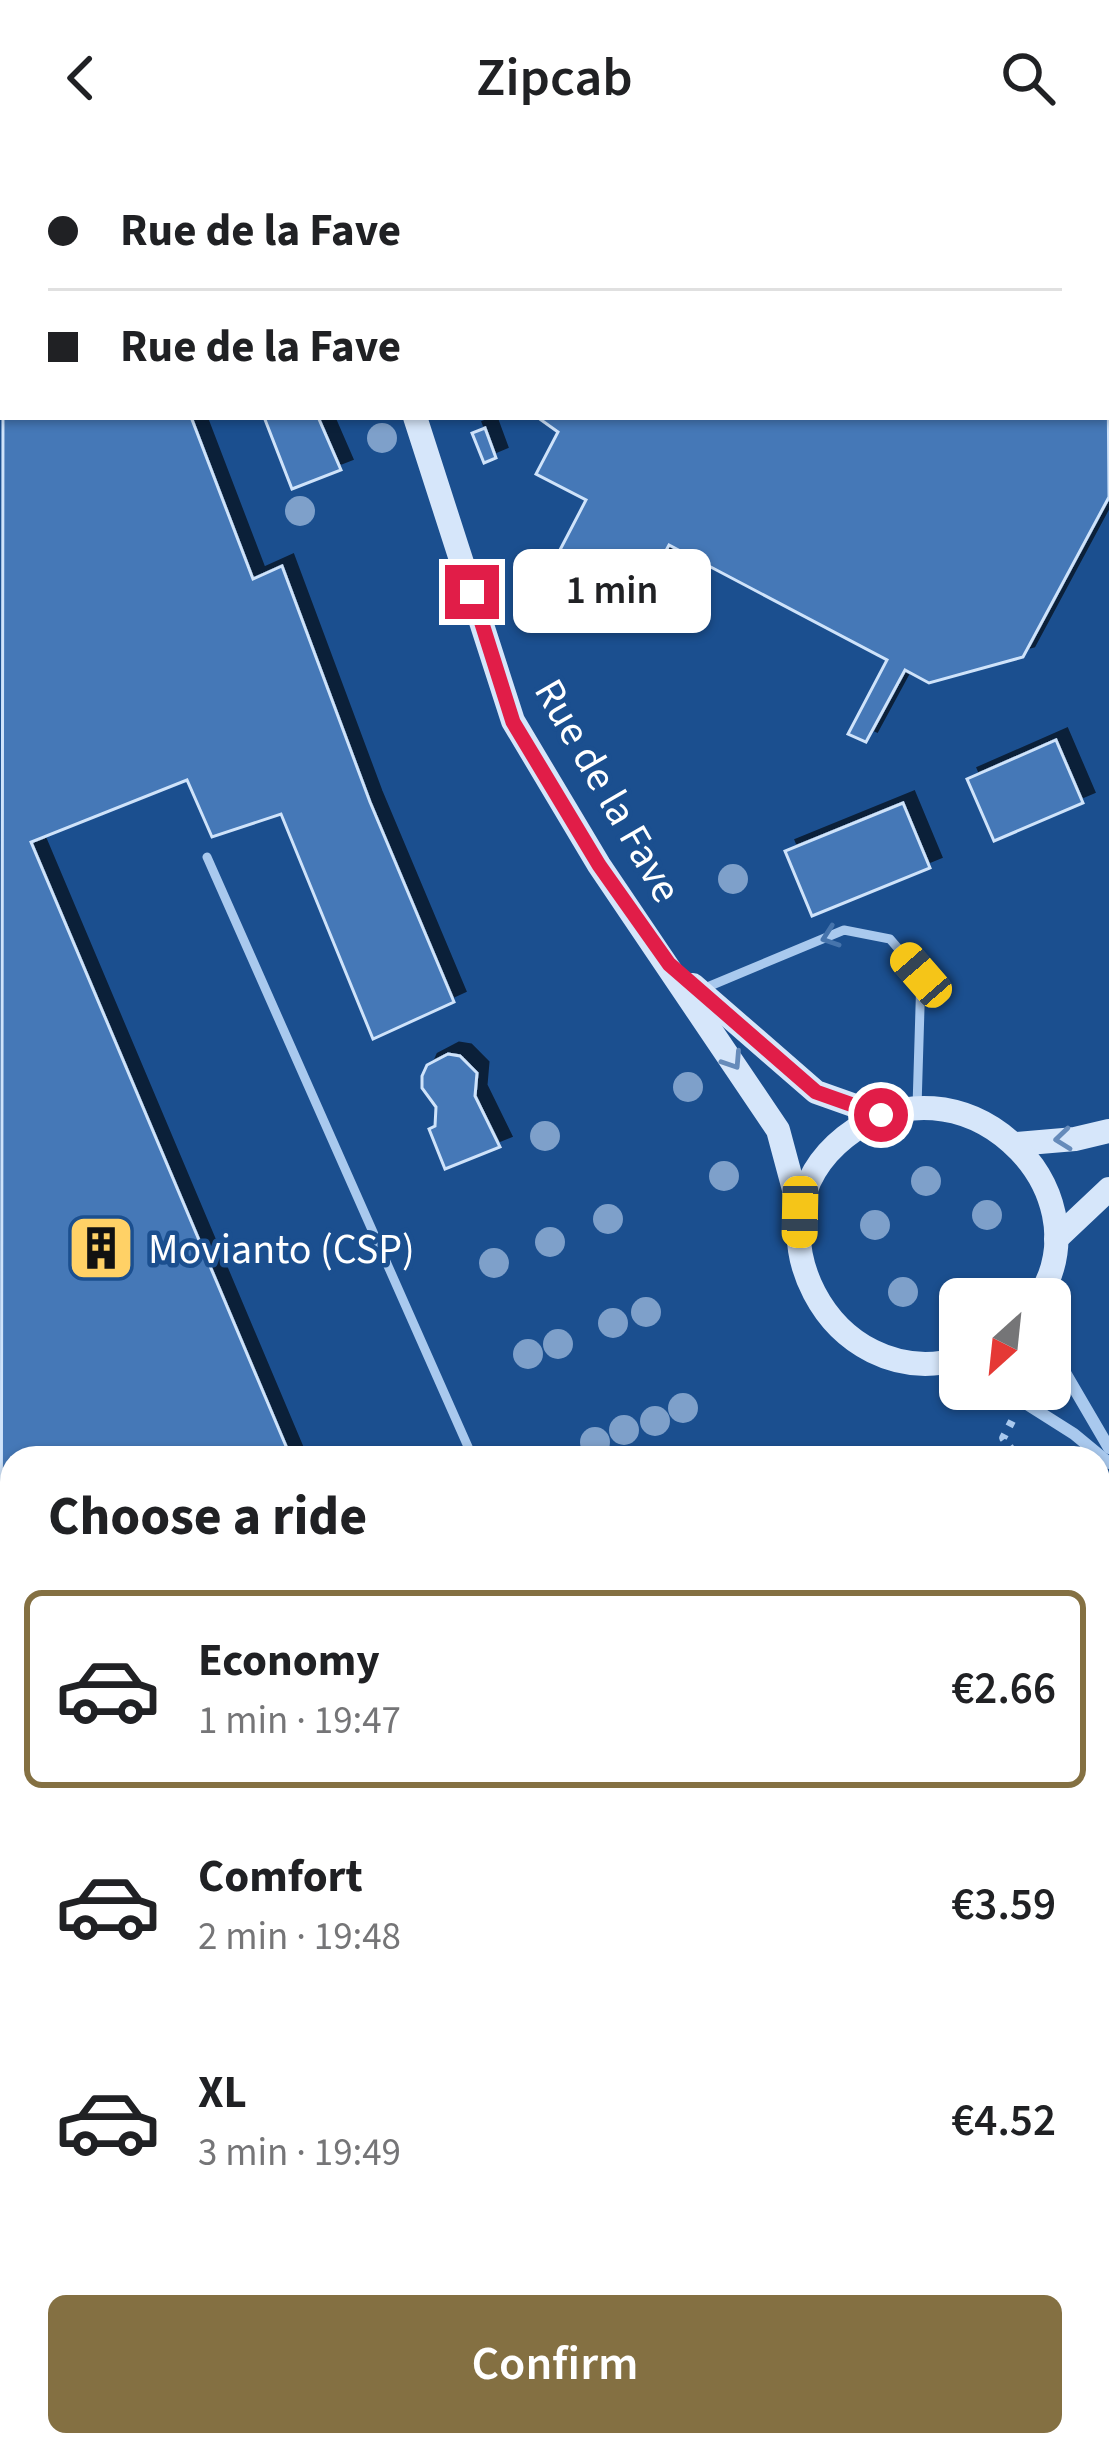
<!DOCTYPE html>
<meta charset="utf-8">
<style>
:root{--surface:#fff;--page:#f6f6f6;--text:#202124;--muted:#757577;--line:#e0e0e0;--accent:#847042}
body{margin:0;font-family:"Source Sans 3",sans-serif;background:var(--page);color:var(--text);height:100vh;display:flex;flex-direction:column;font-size:45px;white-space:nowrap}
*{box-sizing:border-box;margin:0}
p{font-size:39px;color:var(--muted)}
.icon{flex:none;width:66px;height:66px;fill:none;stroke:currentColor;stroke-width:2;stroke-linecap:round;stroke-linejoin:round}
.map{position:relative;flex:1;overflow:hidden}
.side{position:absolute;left:0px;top:1290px;width:1110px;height:1011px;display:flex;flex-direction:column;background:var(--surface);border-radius:36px 36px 0 0;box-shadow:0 3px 9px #0004}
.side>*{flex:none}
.hud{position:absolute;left:0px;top:0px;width:1110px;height:264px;box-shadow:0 3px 9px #0004;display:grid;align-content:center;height:264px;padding:0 48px;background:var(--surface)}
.needle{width:78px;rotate:207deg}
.fabs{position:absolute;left:939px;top:1122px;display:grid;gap:24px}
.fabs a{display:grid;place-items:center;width:132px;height:132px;border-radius:18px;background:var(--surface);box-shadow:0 3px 9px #0004;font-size:60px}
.end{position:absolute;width:54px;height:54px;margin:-27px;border:15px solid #e11d48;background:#fff;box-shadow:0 0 0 6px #fff}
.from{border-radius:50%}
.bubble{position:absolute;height:84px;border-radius:18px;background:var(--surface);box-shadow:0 3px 9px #0004;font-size:39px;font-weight:600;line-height:84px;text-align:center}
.car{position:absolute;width:36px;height:72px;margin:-36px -18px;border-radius:15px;box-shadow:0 0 9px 3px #0007;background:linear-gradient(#f5c518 24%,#345 0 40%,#f5c518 0 76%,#345 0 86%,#f5c518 0)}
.hud b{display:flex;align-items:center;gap:42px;height:114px;font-size:45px}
.hud b+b{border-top:3px solid var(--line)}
.hud i{width:30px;height:30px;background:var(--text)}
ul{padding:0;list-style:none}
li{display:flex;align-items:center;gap:36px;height:198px;margin:0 24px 18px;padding:0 24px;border:6px solid transparent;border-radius:18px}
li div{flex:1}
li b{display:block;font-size:45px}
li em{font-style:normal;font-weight:600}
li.on{border-color:var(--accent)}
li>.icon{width:108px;height:108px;stroke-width:1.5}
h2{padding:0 48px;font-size:54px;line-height:144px}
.action{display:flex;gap:24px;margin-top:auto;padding:24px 48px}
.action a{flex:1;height:138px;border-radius:18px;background:var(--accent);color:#fff;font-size:48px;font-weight:600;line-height:138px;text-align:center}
header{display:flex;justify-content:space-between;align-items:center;height:156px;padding:0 48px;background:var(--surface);font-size:54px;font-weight:600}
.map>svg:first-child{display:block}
.water{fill:#3c6290;stroke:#9cc4f0;stroke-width:3}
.building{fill:#4478b7;stroke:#cfe3fa;stroke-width:3;filter:url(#shadow)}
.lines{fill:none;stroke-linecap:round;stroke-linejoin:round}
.path{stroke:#a9c9ee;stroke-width:8;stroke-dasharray:6 9;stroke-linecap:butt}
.service{stroke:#a9c9ee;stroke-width:9}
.minor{stroke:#a9c9ee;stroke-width:12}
.secondary{stroke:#d6e6fa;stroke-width:24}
.tree{fill:#7ea0ca}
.oneway{stroke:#4674ac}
.oneway2{stroke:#668bba}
.route{stroke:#e11d48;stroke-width:15}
.labels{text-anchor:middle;stroke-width:9;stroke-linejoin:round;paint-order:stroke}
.street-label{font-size:42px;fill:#fff;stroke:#1b4f8f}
.poi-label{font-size:42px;fill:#fff;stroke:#1b4f8f;text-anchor:start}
</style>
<header><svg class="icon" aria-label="back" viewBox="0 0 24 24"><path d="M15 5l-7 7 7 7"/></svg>Zipcab<svg class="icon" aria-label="search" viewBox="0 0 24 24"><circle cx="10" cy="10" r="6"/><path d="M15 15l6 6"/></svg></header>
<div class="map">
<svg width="1109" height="2299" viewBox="0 0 1109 2299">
<defs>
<filter id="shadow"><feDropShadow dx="11" dy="-11" stdDeviation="0" flood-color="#0009"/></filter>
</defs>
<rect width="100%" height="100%" fill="#1b4f8f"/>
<path class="water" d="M1098 1505 1109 1519V1769L1103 1773 1098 1771Z"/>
<g class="building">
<path d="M670 0H943L948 3H669Z"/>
<path d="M1016 0H1103L1105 3H1015Z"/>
<path d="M1107 90 1109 341 1023 501 929 527 905 514 866 586 848 578 887 504 669 389 630 461 548 417 586 344 536 318 558 276 537 261H1107Z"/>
<path d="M3 248V261H191L253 423 282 410 370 646 454 846 373 883 281 658 212 681 187 624 31 686 291 1302H12V2281L0 2278Z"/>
<path d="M264 261H318L341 314 292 333Z"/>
<path d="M485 272 496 302 484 307 472 277Z"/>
<path d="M1056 584 1083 647 994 685 967 623Z"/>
<path d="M903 647 930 712 812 760 785 695Z"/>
<path d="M448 898 460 900 477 917 475 940 500 991 445 1013 429 973 435 970 436 951 422 932V920L427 909Z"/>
</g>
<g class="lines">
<g class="path">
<path d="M1012 1265 1003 1282 1018 1302"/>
<path d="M1098 1411 1109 1426"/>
</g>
<g class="service">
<path d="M207 701 473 1302"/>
<path d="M705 832 844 774 890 783 921 819 917 951"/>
<path d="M1098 2081H1109"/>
<path d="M761 2289 762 2299"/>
<path d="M121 2299 149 2289"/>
</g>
<g class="minor">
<path d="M1050 1164 1060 1208 1109 1292"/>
<path d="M1003 1233 1074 1278 1109 1307"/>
<path d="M1098 2125 1109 2114"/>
<path d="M905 2299 917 2289"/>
<path d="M959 2299 965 2289"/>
</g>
<g class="secondary">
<path d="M231 0 233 3"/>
<path d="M75 3 80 0"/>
<path d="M379 3 382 0"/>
<path d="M0 43 3 41"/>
<path d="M0 73 3 71"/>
<path d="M415 261 513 565 599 709 778 974 800 1056"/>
<path d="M693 829 816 936 881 959"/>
<path d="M1016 988 1075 983 1109 975"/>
<path d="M1056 1083 1109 1033"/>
<path d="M960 1203C831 1239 739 1065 845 981 959 890 1109 1032 1038 1143"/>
</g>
</g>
<g class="tree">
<circle cx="382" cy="282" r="15"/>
<circle cx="300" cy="355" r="15"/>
<circle cx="733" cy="723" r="15"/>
<circle cx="688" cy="931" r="15"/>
<circle cx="545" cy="980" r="15"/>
<circle cx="724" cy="1020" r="15"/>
<circle cx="926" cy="1025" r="15"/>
<circle cx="987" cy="1059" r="15"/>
<circle cx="608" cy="1063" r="15"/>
<circle cx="875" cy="1069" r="15"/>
<circle cx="550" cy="1086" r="15"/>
<circle cx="494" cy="1107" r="15"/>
<circle cx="903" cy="1136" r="15"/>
<circle cx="646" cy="1156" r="15"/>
<circle cx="613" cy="1167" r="15"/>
<circle cx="558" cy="1188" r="15"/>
<circle cx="528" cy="1198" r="15"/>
<circle cx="683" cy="1252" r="15"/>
<circle cx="655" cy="1265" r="15"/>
<circle cx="624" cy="1274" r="15"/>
<circle cx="595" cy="1286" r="15"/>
</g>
<defs><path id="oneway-chevron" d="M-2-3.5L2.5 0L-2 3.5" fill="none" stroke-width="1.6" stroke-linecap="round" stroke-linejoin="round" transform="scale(3)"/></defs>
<use class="oneway" href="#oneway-chevron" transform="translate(830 781) rotate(161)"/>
<g class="oneway2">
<use href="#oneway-chevron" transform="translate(733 905) rotate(57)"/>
<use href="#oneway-chevron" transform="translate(1063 983) rotate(174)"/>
</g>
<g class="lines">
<path class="route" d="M472 436 513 566 599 709 669 808 816 936 881 959"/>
</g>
<defs>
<symbol id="building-square" viewBox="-11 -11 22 22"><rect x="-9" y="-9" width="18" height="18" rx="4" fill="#ffd166" stroke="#1b4f8f"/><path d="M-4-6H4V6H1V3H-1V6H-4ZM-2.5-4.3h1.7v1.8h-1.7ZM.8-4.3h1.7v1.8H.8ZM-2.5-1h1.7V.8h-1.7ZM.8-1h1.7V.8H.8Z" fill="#111"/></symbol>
</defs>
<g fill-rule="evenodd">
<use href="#building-square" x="63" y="1054" width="76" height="76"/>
</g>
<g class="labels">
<g class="street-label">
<text transform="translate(609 634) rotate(60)" y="15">Rue de la Fave</text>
</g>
<g class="poi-label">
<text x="148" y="1107">Movianto (CSP)</text>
</g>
</g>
</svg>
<div class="fabs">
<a><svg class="needle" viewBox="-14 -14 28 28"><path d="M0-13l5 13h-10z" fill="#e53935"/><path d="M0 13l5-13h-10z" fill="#757577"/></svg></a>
</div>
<i class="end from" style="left:881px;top:959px"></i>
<i class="end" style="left:472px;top:436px"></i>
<div class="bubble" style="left:513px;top:393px;width:198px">1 min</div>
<i class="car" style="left:921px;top:819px;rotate:319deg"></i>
<i class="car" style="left:800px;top:1056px;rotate:181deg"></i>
<div class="hud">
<b><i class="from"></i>Rue de la Fave</b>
<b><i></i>Rue de la Fave</b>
</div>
<section class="side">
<h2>Choose a ride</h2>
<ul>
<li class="on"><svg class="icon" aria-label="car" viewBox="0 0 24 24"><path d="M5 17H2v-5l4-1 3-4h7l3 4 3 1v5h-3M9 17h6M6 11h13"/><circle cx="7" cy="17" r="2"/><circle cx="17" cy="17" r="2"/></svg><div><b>Economy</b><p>1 min · 19:47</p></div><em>€2.66</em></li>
<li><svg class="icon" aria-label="car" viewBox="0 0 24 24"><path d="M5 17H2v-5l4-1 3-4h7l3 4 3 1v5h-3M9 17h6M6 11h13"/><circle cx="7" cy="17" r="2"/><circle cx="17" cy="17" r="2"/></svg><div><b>Comfort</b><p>2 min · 19:48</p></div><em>€3.59</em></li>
<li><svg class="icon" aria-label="car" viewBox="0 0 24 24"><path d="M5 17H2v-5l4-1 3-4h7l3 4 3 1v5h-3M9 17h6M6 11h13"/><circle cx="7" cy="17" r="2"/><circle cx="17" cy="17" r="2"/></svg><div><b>XL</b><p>3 min · 19:49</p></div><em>€4.52</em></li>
</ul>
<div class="action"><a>Confirm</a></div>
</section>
</div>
